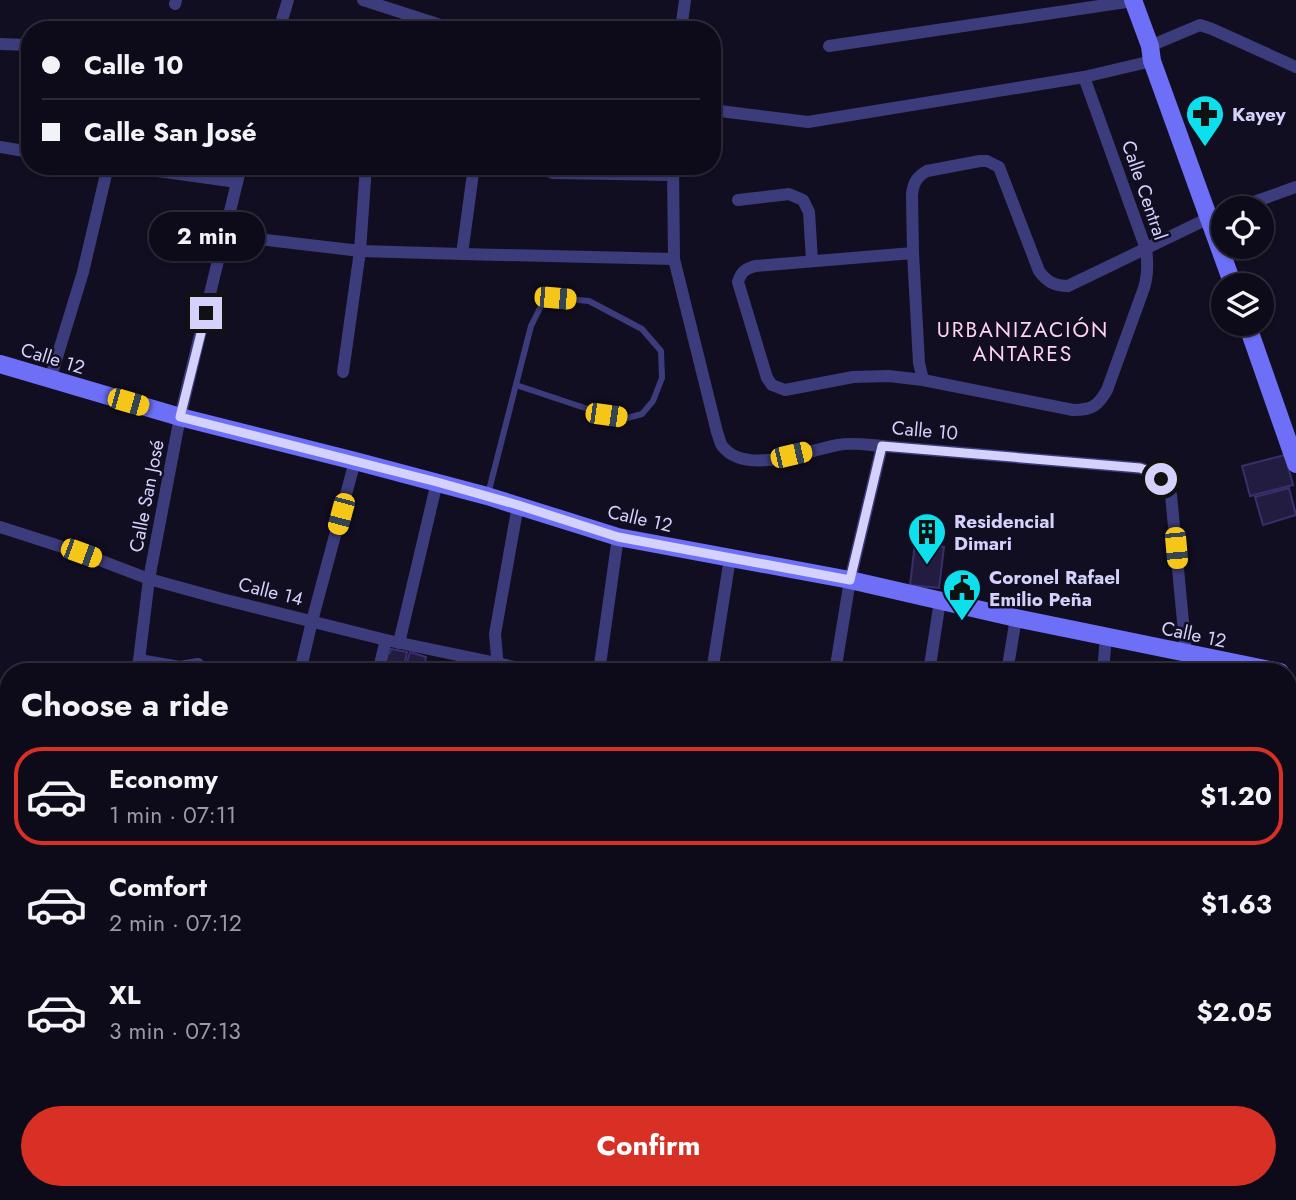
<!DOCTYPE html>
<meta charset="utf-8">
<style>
:root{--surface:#0d0a19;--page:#161322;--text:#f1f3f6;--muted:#9a9aa2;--line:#2d2b38;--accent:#d93025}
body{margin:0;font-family:Jost,sans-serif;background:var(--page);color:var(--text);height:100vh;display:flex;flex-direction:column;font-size:26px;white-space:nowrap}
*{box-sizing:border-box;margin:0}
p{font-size:23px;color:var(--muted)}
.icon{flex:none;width:38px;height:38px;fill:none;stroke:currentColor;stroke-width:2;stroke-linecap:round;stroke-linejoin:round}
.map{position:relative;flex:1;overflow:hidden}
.panel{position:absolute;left:0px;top:663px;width:1297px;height:537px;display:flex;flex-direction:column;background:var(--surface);border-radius:28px 28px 0 0;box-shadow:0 2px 5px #0004,0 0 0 2px var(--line)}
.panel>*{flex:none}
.banner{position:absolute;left:21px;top:21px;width:700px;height:154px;border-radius:28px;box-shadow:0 2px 5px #0004,0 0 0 2px var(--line);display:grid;align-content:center;height:154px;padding:0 21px;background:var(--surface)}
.buttons{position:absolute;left:1211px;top:196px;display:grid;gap:14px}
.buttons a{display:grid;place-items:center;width:63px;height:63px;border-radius:50%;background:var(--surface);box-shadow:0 2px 5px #0004,0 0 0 2px var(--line);font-size:35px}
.end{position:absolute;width:32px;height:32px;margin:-16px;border:9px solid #d4d1fd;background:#111;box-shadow:0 0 0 4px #111}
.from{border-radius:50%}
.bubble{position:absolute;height:49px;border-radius:24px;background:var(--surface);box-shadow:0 2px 5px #0004,0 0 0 2px var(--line);font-size:23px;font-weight:700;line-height:49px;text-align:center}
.car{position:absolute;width:21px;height:42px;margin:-21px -10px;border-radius:9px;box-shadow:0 0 5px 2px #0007;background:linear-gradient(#f5c518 24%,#345 0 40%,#f5c518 0 76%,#345 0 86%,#f5c518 0)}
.banner b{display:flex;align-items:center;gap:24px;height:66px;font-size:26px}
.banner b+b{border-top:2px solid var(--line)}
.banner i{width:18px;height:18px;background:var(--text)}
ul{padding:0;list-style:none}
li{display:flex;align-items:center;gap:21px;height:98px;margin:0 14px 10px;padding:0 7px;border:4px solid transparent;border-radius:28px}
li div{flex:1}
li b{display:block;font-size:26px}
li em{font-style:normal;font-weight:700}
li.on{border-color:var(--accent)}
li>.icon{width:63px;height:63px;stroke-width:1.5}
h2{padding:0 21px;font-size:32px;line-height:84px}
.action{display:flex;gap:14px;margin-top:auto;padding:14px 21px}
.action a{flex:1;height:80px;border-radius:42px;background:var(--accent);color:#fff;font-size:28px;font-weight:700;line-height:80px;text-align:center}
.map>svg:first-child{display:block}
.building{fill:#221c41;stroke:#382f6c;stroke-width:2}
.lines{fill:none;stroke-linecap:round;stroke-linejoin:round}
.lane{stroke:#3c3c7d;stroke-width:6}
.street{stroke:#3c3c7d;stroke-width:12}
.secondary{stroke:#6d6ff7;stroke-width:18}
.route{stroke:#d4d1fd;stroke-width:9}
.labels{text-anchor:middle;stroke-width:5;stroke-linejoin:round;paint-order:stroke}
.poi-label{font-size:19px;font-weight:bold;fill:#d4d1fd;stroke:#110e21;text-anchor:start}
.street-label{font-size:19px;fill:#d4d1fd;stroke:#110e21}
.neighbourhood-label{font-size:21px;letter-spacing:2px;fill:#fdd3ef;stroke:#110e21}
</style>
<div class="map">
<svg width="1296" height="1200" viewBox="0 0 1296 1200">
<rect width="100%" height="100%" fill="#110e21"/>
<g class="building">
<path d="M1285 455 1293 485 1250 496 1242 466Z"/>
<path d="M1289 488 1296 515 1263 525 1255 497Z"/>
<path d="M917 526 937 528 935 546 944 547 939 588 910 585Z"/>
<path d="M391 649 407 652 403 672H383L387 653H390Z"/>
<path d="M410 652 426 657 423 672H404Z"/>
</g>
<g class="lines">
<path class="lane" d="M488 494 531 326 541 306 555 298 589 301 642 329 661 351 662 378 653 401 642 414 627 418 606 415 516 385"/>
<g class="street">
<path d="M363 0 456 30"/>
<path d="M175 4 176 0"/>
<path d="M279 30 288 0"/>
<path d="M681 30 685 0"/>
<path d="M0 44 30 45"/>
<path d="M829 46 1133 1"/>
<path d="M1150 46 1200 25 1212 29 1296 67"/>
<path d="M712 110 808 122 1084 77 1152 61"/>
<path d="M0 147 30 152"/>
<path d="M122 166 237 182"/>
<path d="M546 166 548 171 553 173 674 175"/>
<path d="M673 166 674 259 717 432C719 437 720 444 723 447 747 476 808 450 838 445 852 442 868 445 882 446L1140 468C1155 473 1165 480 1171 495L1186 653"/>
<path d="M738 200 789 194 803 200 809 212 812 260"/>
<path d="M1237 208 1296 187"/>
<path d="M225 235 360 251 462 254 674 259"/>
<path d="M913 253 755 266C745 269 741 272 738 282L767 378 772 385 785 390 853 377 889 376 923 380 1073 410C1092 410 1098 406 1107 390L1144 288C1148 275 1148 263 1146 249L1084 77"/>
<path d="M462 254 474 166"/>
<path d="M343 372 360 251 366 166"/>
<path d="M50 380 83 272 108 166"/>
<path d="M923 380 919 363 913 253 912 195C913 184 916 177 927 171L980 161H987L999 167 1039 271C1047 282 1055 286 1068 286L1209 218 1223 213"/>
<path d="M0 527 81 553 149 579 222 599 386 640 539 672"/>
<path d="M399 643 437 482"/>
<path d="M139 660 180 667 198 664"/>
<path d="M498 668 495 634 518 505"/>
<path d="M136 672 139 660 149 579 180 417 241 166"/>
<path d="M300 672 312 621 355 461"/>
<path d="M378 672 386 640"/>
<path d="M599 672 618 537"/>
<path d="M712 672 730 558"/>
<path d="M835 672 850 580 882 446"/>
<path d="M929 672 940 601"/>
<path d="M1007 672 1016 618"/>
<path d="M1103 672 1106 636"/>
<path d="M0 729 9 736"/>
<path d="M1288 786 1296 783"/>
<path d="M0 880 9 882"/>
<path d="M0 994 9 998"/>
<path d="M1288 1031 1296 1033"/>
<path d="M0 1063 9 1067"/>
<path d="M1288 1064 1296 1067"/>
<path d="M0 1139 9 1117"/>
<path d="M270 1192 291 1200"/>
<path d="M622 1192 639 1200"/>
<path d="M75 1200 78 1192"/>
<path d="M344 1200 346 1192"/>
<path d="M446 1200 448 1192"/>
<path d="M563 1200 582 1192"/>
<path d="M713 1200 717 1192"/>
<path d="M786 1200 789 1192"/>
<path d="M916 1200 923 1192"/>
<path d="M1218 1200 1219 1192"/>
</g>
<g class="secondary">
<path d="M1133 0 1150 46 1152 61 1233 285"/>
<path d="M1247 324 1296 464"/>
<path d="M0 364 180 417 355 461 487 496 618 537 850 580 1016 618 1280 672"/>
</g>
</g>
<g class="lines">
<path class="route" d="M206 313 180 417 437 482 518 505 618 537 850 580 882 446 1140 468 1152 472 1161 479"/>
</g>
<defs>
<symbol id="pharmacy-pin" viewBox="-11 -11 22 30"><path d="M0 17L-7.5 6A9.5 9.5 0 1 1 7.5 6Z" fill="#0ce0ed" stroke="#110e21"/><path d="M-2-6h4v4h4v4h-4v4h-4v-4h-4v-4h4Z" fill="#111"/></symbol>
<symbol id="building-pin" viewBox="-11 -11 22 30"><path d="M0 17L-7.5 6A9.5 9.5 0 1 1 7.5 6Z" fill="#0ce0ed" stroke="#110e21"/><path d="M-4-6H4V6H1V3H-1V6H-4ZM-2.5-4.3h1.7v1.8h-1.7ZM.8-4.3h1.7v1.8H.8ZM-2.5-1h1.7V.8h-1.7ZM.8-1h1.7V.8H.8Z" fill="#111"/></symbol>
<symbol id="civic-pin" viewBox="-11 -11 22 30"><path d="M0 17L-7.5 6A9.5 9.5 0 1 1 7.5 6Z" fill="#0ce0ed" stroke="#110e21"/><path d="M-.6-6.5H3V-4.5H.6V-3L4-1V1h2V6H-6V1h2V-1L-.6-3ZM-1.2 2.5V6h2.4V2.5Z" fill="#111"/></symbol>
</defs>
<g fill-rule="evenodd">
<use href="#pharmacy-pin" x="1183" y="92" width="44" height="60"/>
<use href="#building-pin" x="905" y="510" width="44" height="60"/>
<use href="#civic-pin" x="940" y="566" width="44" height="60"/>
</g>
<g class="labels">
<g class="poi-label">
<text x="1232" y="121">Kayey</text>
<text x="954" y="528">Residencial<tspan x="954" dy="22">Dimari</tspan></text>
<text x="989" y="584">Coronel Rafael<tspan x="989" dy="22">Emilio Peña</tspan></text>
</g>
<g class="street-label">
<text transform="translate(1145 190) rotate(71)" y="7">Calle Central</text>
<text transform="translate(53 358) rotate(17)" y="7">Calle 12</text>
<text transform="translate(925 430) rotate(5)" y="7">Calle 10</text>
<text transform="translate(146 496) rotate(-79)" y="7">Calle San José</text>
<text transform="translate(640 518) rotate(13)" y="7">Calle 12</text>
<text transform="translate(271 591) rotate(14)" y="7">Calle 14</text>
<text transform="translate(1194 634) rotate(12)" y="7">Calle 12</text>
</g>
<g class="neighbourhood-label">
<text x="1023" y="337">URBANIZACIÓN<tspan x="1023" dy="24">ANTARES</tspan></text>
</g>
</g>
</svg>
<div class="buttons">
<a><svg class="icon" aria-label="locate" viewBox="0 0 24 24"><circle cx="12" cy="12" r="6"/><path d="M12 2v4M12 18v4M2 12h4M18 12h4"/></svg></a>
<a><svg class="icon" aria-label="layers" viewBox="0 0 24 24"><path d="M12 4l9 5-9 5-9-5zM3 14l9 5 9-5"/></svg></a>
</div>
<i class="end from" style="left:1161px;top:479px"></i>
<i class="end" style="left:206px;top:313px"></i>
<div class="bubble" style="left:149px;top:212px;width:116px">2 min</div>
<i class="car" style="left:555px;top:298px;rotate:95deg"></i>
<i class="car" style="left:128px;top:402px;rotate:106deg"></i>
<i class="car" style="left:606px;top:415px;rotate:98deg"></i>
<i class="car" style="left:791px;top:455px;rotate:77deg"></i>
<i class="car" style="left:341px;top:514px;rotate:195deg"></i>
<i class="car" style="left:1176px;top:548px;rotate:175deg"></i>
<i class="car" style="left:81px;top:553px;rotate:110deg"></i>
<div class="banner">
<b><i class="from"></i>Calle 10</b>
<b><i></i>Calle San José</b>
</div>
<section class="panel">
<h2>Choose a ride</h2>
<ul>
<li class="on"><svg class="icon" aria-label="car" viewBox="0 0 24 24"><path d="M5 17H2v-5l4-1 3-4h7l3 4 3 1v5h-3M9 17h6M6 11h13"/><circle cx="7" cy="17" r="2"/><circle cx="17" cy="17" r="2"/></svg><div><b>Economy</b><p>1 min · 07:11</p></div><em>$1.20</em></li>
<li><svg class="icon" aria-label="car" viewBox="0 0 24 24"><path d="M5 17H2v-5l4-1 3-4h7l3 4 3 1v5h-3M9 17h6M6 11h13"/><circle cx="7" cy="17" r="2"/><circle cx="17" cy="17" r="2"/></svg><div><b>Comfort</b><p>2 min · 07:12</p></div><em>$1.63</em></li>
<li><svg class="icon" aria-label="car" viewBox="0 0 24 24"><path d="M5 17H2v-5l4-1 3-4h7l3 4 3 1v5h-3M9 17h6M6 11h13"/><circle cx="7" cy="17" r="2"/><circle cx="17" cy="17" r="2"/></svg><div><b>XL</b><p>3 min · 07:13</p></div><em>$2.05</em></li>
</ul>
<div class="action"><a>Confirm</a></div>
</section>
</div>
